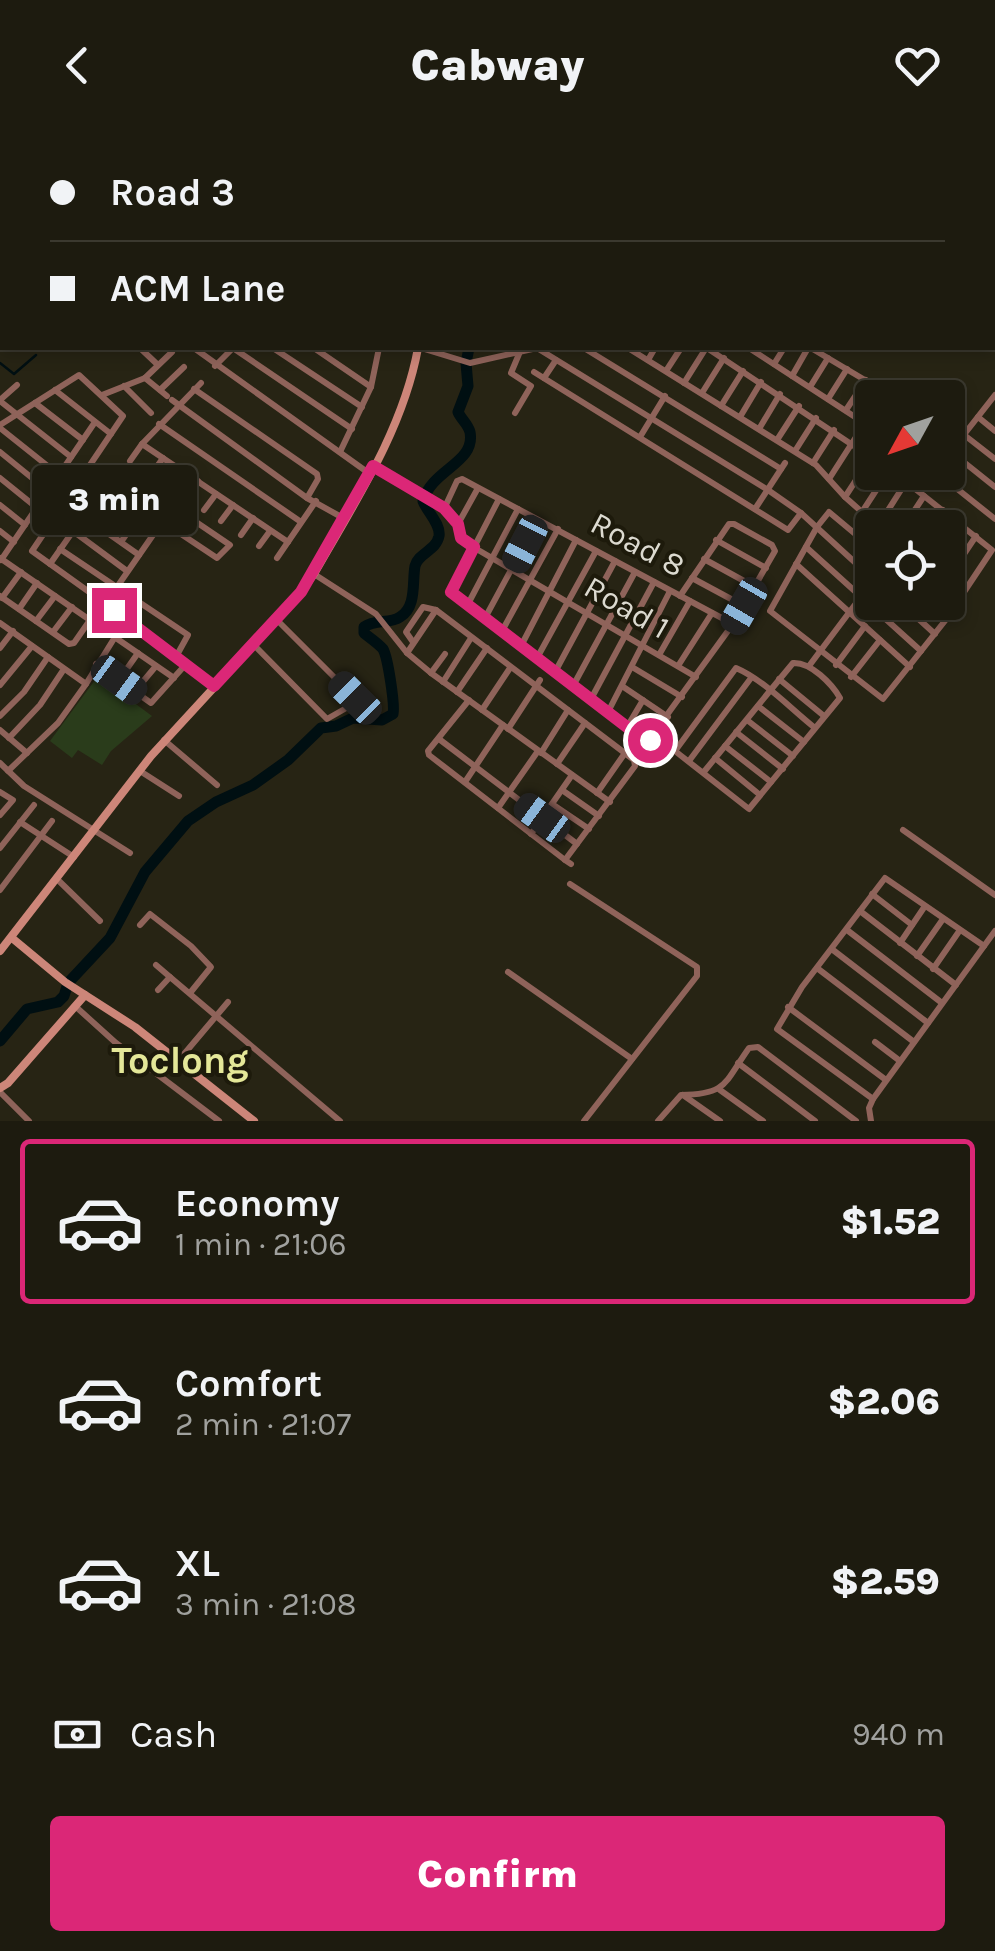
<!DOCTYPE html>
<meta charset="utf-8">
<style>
:root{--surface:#1d1b0f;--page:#2a281d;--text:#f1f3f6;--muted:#a0a19e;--line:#3b392f;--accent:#db2777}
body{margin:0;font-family:Karla,sans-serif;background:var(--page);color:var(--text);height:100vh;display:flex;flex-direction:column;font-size:38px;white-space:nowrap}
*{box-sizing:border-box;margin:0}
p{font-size:32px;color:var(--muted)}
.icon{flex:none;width:55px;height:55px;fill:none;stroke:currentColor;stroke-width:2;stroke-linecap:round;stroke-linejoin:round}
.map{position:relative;height:991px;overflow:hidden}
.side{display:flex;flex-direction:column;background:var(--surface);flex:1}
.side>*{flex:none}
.banner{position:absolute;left:0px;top:0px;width:995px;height:220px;box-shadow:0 5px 15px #0003,0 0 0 2px var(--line);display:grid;align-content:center;height:220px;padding:0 50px;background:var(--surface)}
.needle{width:65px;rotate:230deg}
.buttons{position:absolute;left:855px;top:250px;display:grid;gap:20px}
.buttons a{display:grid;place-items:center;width:110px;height:110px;border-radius:10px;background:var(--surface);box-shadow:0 5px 15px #0003,0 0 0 2px var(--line);font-size:50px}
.end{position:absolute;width:45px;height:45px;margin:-22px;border:12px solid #db2777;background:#fff;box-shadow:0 0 0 5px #fff}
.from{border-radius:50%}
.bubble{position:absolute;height:70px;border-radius:10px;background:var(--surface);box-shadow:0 5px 15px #0003,0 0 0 2px var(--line);font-size:32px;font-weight:800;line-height:70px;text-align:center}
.car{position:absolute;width:30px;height:60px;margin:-30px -15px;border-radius:12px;box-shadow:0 0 8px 2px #0007;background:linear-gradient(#222 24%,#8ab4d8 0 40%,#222 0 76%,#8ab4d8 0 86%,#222 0)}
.banner b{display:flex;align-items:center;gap:35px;height:95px;font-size:38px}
.banner b+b{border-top:2px solid var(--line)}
.banner i{width:25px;height:25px;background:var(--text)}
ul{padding:18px 0 0;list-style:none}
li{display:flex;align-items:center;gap:30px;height:165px;margin:0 20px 15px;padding:0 30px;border:5px solid transparent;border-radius:10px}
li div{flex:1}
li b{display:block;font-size:38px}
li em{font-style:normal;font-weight:800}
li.selected{border-color:var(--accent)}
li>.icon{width:90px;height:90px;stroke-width:1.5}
.pay{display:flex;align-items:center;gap:25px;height:110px;padding:0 50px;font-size:38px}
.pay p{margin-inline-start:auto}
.primary-button{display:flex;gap:20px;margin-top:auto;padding:20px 50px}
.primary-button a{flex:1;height:115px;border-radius:10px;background:var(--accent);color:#fff;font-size:40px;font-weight:800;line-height:115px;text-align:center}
header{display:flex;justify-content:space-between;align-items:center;height:130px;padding:0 50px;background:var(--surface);font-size:45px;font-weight:800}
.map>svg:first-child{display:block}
.green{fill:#2a3c1b}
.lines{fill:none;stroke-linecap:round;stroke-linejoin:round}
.stream{stroke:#000f12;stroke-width:2.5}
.river{stroke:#000f12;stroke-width:11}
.street{stroke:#8f635a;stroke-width:6}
.secondary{stroke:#cd8679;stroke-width:8}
.route{stroke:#db2777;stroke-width:12}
.labels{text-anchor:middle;stroke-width:8;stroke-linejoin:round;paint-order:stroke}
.street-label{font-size:32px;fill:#dcdad0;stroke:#1d1a0b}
.quarter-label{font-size:38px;font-weight:bold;fill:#e4e798;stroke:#1d1a0b}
</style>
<header><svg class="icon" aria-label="back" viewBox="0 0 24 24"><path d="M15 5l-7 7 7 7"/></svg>Cabway<svg class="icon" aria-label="heart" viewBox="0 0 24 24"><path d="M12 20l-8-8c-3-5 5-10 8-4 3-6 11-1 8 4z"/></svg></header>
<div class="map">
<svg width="995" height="991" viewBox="0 0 995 991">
<rect width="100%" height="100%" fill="#272414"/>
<path class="green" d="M98 546 152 586 111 621 102 635 78 620 72 628 50 611Z"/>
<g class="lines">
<g class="stream">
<path d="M691 0 693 2"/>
<path d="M739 2H744"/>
<path d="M796 2 799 0"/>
<path d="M981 2 983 0"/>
<path d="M992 78 995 81"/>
<path d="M0 233 14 244 36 225"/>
</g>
<g class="river">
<path d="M542 2 543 0"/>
<path d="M0 911 27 879 58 872 64 866 68 853 110 808 145 742 188 691 216 672 253 655 288 630 321 598 336 596 353 588 382 590 393 584C395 575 388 528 383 519 378 513 370 508 364 503V497C375 489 390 494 400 487 417 477 412 452 415 436 418 423 436 421 439 406 441 394 427 382 423 371 432 339 476 333 470 302 468 294 461 289 458 282L468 256 466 233 469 218"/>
</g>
<g class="street">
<path d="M96 0 99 2"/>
<path d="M239 0 242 2"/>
<path d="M281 0 284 2"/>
<path d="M321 0 322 2"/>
<path d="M835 0 837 2"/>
<path d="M868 0 871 2"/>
<path d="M19 2 21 0"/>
<path d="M137 2 140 0"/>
<path d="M176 2 179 0"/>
<path d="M216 2 218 0"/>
<path d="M804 2 807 0"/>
<path d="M884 2 887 0"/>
<path d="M0 21 2 19"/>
<path d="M0 68 2 66"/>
<path d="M0 114 2 117"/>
<path d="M0 158 2 161"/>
<path d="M140 218 158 235"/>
<path d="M194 218 370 344"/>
<path d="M233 218 352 299"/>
<path d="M273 218 362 277"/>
<path d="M314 218 371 257"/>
<path d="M421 218 470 233 537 218 768 360 801 383 872 448"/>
<path d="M584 218 781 339"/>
<path d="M628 218 816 335 845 367 880 398"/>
<path d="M707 218 872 328"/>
<path d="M749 218 872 298"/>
<path d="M811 218 885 262 882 268"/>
<path d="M648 230 655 218"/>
<path d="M774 234 784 218"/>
<path d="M215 236 233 218"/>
<path d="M666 241 681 218"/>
<path d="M534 242 788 400 801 383"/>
<path d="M792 246 808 218"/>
<path d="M145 248 167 266"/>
<path d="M544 248 556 230"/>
<path d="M201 253 142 314 288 412"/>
<path d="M684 253 706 218"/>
<path d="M124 256 151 283"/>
<path d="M810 257 828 228"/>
<path d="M194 259 317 344 318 349 307 368"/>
<path d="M55 260 111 304"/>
<path d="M160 260 184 237"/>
<path d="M702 263 724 228"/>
<path d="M102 265 145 248 172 222"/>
<path d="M828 269 847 239"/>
<path d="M0 270 17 255"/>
<path d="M172 270 307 368 345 389"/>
<path d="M0 271 71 327"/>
<path d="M35 273 83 310"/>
<path d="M721 276 743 241"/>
<path d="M846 280 866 250"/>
<path d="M515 283 531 256 511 243 519 224"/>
<path d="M740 287 761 252"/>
<path d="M978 287 995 301"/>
<path d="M159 294 301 392"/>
<path d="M0 295 79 245 123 286 32 421 177 525 214 556"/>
<path d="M0 298 59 345"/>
<path d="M759 299 780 264"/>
<path d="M963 304 995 329"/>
<path d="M640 307 665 266"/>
<path d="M777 310 799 276"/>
<path d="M795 321 816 288"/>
<path d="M950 321 995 357"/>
<path d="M0 322 48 361"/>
<path d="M340 322 371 257 379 218"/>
<path d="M948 325 995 265"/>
<path d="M130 331 142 314"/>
<path d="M813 333 834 300"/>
<path d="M373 336 444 379 458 394 461 408 473 417 696 547"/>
<path d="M894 342 992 420 962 465H958L948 456"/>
<path d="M936 342 995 389"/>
<path d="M151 345 163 328"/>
<path d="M0 348 52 390"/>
<path d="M829 349 872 282"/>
<path d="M78 352 97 366"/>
<path d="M168 356 181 340"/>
<path d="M845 367 871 327"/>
<path d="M186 368 198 351"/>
<path d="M499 369 451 462 648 611 733 494 775 421 772 415 734 394H729L680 466"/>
<path d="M0 375 25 395"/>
<path d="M444 379 457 351 462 349 733 494"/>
<path d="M755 379 785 333"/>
<path d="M204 380 216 364"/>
<path d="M862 382 888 342"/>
<path d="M82 385 139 425"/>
<path d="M221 391 233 375"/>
<path d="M458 394 478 358"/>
<path d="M878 396 906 352"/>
<path d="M903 398 924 366"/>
<path d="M931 398 943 380"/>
<path d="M0 401 14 412"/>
<path d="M73 401 127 441"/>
<path d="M241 405 253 388"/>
<path d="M948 409 959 392"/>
<path d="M716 410 766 438"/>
<path d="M121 412 132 396"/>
<path d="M259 416 270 401"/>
<path d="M806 417 921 521"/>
<path d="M872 418 829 382 817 397 770 481 883 569 948 487 936 472"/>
<path d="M60 419 188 505 177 525"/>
<path d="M0 428 174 548"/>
<path d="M277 428 316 371"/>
<path d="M704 429 755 457"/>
<path d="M1 430 95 292"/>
<path d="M50 434 106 354 217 428 230 415 146 358 134 371"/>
<path d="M796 434 910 537"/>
<path d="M314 444 376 484 407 523 431 543 610 672"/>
<path d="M692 448 744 476"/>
<path d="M948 448 976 406"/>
<path d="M117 457 162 392"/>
<path d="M0 466 69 514 74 513 90 490"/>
<path d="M2 468 21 442"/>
<path d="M900 472 935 504"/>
<path d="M468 474 518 379"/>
<path d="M19 479 37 453"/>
<path d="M485 488 538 390"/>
<path d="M36 491 55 466"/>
<path d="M0 493 86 554 58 593 8 641"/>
<path d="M502 501 558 399"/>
<path d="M53 502 72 477"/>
<path d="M413 512 406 502 423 477 436 480"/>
<path d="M254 515 327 589 355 573V568L277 490"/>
<path d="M521 516 576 410"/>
<path d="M0 518 13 501"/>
<path d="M407 523 436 480 634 630 635 636 565 730 571 734"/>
<path d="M659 525 690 471"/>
<path d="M537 528 596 421"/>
<path d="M96 534 151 573 187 533"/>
<path d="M836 535 865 496"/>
<path d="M678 536 712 483"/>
<path d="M809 536 872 452"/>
<path d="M632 537 682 567"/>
<path d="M555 542 615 431"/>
<path d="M431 543 445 524"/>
<path d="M851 547 880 510"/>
<path d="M779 549 824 586"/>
<path d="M119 550 138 523"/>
<path d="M443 552 471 508"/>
<path d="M86 554 115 507"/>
<path d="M0 555 32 516"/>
<path d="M573 556 635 442"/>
<path d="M622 556 668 587"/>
<path d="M135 561 156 536"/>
<path d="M457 562 487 518"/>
<path d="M591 569 654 452"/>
<path d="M469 570 428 621 429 625 565 730"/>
<path d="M758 576 804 612"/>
<path d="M482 580 510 538"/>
<path d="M608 582 670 461"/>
<path d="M0 586 24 562 48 527"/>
<path d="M747 590 793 626"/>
<path d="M627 597 643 570"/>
<path d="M508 599 540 550"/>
<path d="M0 600 27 623"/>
<path d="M736 602 783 639"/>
<path d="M9 608 40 575 64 539"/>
<path d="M439 609 577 714"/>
<path d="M164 610 217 655"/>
<path d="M725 616 771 652"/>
<path d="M541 623 568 580"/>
<path d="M715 628 760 665"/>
<path d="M689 631 751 548"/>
<path d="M0 633 24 656 130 723"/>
<path d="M557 634 585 593"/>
<path d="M140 641 179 666"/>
<path d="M703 643 769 562 793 533C811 532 832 554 840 568L749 679 675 621 736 538C764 550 791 579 815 598"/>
<path d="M465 652 503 595"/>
<path d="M562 660 599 686"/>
<path d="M0 662 13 670 0 685"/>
<path d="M597 663 625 623"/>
<path d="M552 674 589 699"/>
<path d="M498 678 538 621"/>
<path d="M20 692 74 727"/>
<path d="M903 700 995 765"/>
<path d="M531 704 572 645"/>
<path d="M0 718 34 675"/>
<path d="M57 749 100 791"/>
<path d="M570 754 697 837V846L584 991"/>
<path d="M0 760 52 691"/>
<path d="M872 764 912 795"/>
<path d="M860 781 956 855"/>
<path d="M140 795 150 784 191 816 211 837 190 863"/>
<path d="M847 800 942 873"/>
<path d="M900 813 925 776"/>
<path d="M833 820 928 893"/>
<path d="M917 826 943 789"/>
<path d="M156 835 170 847"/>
<path d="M817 838 914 912"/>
<path d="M933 839 960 800"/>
<path d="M508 842 632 929"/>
<path d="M158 860 170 847 340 991"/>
<path d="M75 876 116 913 219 991"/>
<path d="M788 877 886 950"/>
<path d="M875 912 900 931"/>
<path d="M179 930 228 872"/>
<path d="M738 933 815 991"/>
<path d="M720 960 763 991"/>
<path d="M0 962 29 991"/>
<path d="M683 965 720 991"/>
<path d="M873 969 777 899 802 857 885 748 984 816"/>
<path d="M658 991 681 965C728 964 724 953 749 918L758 917 856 991"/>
<path d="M871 991 869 978 873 969 995 801"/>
</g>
<g class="secondary">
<path d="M465 0V2"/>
<path d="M12 808 65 852 135 897 254 991"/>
<path d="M0 821 151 626 299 465 314 444C355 372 403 300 418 218"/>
<path d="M0 958 8 953 85 865"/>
</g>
</g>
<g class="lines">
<path class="route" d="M114 480 214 556 301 462 373 336 444 378 458 394 461 408 474 417 451 462 627 597 645 610H650"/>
</g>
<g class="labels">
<g class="street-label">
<text transform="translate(638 414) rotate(28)" y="11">Road 8</text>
<text transform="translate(627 477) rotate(30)" y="11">Road 1</text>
</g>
<g class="quarter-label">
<text x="180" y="943">Toclong</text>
</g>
</g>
</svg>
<div class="buttons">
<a><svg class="needle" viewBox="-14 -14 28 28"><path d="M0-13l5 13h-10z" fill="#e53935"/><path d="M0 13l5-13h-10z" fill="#a0a19e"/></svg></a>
<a><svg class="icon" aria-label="locate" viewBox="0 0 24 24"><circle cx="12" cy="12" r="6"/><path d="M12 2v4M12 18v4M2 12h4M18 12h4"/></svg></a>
</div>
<i class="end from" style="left:650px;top:610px"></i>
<i class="end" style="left:114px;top:480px"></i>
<div class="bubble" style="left:32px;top:335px;width:165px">3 min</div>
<i class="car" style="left:525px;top:414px;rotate:207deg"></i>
<i class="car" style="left:744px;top:476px;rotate:210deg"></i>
<i class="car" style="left:119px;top:550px;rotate:126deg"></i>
<i class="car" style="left:355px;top:568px;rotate:315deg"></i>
<i class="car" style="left:542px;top:688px;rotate:306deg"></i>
<div class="banner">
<b><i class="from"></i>Road 3</b>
<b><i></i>ACM Lane</b>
</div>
</div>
<section class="side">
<ul>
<li class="selected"><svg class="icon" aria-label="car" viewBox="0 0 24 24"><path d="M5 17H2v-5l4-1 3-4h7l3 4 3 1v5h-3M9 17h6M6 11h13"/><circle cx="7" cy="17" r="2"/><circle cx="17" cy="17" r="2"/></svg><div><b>Economy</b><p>1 min · 21:06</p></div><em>$1.52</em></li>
<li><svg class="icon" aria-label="car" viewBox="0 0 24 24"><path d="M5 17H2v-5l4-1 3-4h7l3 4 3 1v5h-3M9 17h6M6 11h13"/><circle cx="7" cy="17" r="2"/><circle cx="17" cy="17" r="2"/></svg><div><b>Comfort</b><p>2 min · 21:07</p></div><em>$2.06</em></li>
<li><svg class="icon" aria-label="car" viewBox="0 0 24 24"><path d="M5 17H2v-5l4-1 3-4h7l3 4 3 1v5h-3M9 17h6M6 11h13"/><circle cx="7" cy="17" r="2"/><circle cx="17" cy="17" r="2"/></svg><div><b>XL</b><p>3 min · 21:08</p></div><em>$2.59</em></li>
</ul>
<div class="pay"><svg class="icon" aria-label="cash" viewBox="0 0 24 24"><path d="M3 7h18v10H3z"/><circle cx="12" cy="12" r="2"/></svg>Cash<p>940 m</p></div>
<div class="primary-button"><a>Confirm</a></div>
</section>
